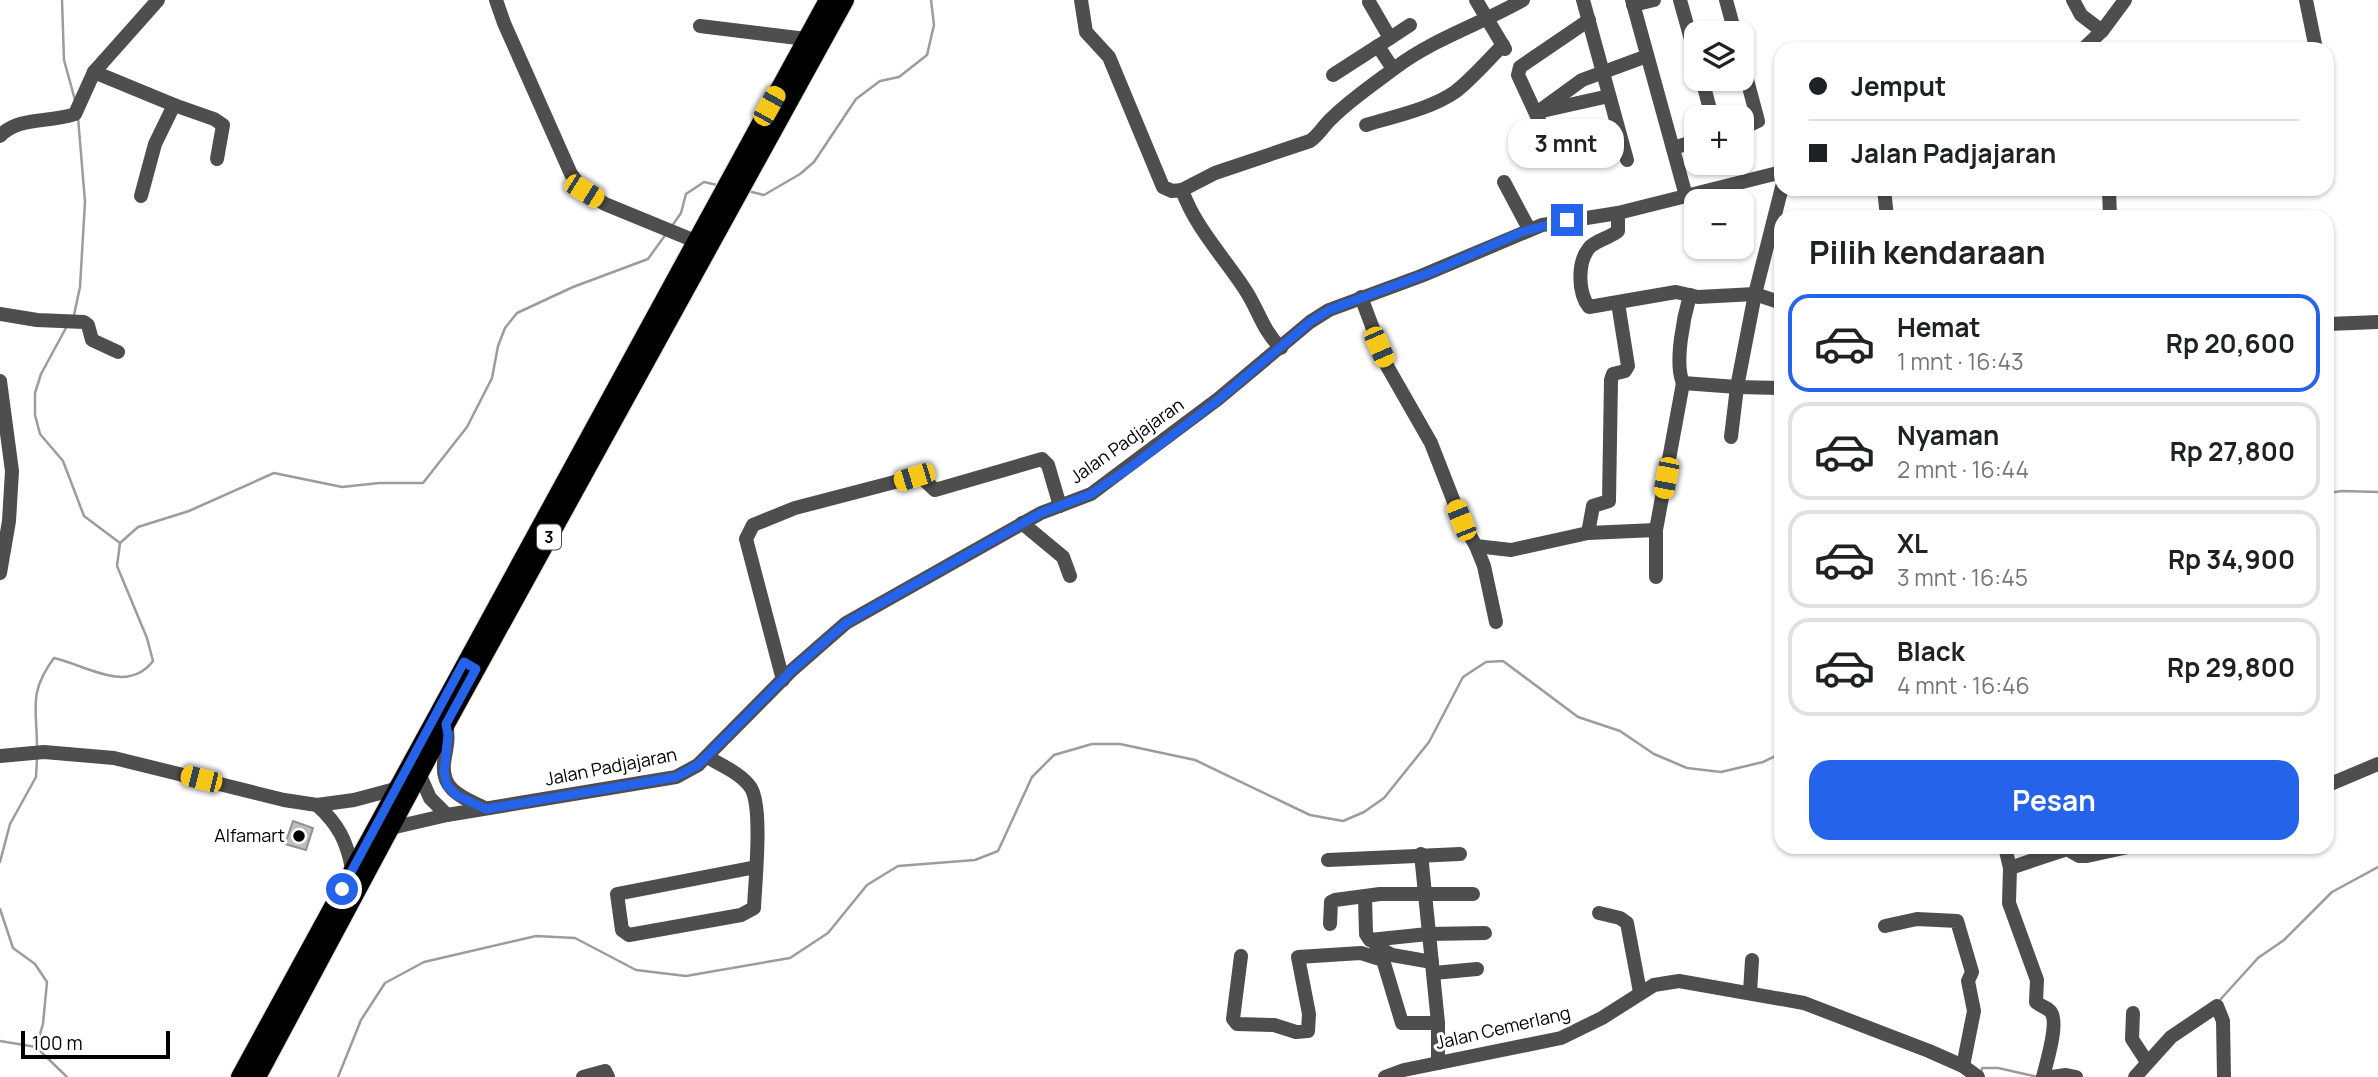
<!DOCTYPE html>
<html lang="id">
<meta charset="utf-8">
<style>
:root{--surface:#fff;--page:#f6f6f6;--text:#202124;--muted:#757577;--line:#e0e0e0;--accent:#2563eb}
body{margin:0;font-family:Manrope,sans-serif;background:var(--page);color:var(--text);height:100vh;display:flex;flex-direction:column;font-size:26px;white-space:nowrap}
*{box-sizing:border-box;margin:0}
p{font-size:23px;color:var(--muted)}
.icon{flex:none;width:38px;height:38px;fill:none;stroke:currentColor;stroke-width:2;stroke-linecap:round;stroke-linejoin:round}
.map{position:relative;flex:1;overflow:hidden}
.panel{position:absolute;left:1774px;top:210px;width:560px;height:644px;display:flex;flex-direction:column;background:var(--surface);border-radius:21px;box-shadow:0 2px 5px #0004}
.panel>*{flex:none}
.hud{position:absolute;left:1774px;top:42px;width:560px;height:154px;border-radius:21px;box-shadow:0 2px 5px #0004;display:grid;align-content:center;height:154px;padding:0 35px;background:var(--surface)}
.fabs{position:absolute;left:1684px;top:21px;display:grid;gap:14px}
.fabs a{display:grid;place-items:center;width:70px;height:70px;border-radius:14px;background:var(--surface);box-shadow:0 2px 5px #0004;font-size:35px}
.scale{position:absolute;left:21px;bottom:18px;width:149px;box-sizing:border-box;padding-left:7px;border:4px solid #000;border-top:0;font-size:19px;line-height:24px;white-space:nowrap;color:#000;-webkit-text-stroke:5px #fff;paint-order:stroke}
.end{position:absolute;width:32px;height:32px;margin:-16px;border:9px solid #2563eb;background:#fff;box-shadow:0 0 0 4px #fff}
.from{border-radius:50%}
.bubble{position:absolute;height:49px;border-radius:21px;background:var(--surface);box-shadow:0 2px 5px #0004;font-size:23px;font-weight:700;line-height:49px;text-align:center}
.car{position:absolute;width:21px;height:42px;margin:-21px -10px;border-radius:9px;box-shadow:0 0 5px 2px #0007;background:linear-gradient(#f5c518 24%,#345 0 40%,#f5c518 0 76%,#345 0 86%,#f5c518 0)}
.hud b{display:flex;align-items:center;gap:24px;height:66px;font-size:26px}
.hud b+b{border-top:2px solid var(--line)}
.hud i{width:18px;height:18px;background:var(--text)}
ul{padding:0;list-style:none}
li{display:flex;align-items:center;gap:21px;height:98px;margin:0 14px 10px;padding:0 21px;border:4px solid var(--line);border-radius:21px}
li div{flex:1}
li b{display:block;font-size:26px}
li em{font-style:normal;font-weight:700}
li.active{border-color:var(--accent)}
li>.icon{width:63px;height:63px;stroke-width:1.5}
h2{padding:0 35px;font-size:32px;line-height:84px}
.button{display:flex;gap:14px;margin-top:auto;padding:14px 35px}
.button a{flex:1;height:80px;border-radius:21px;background:var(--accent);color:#fff;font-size:28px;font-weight:700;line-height:80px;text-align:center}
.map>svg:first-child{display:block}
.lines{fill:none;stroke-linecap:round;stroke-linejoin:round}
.stream{stroke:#9c9c9c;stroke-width:2.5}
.building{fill:#bebebe;stroke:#929292;stroke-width:2}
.major-casing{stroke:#dbdbdb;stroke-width:20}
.minor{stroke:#4e4e4e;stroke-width:14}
.major{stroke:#000;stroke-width:18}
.route{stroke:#2563eb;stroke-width:9}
.poi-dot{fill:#000;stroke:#fff;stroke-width:2.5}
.labels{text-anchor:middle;stroke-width:6;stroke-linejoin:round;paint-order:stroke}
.shield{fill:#fff;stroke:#4c4c4c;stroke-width:2}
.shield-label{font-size:16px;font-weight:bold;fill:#000}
.street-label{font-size:18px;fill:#000;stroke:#fff}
.poi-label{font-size:18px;fill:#000;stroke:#fff;text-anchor:end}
</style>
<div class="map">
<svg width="2378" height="1077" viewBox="0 0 2378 1077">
<rect width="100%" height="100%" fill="#fff"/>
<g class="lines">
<g class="stream">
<path d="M62 0 64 60 75 100"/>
<path d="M748 191 764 195 800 174 814 162 856 99 880 81 899 77 927 55 934 25 931 0"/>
<path d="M672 226 681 213 686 194 704 182 717 185"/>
<path d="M74 315 80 287 85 202 78 117"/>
<path d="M67 326 41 374 35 393V415L40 434 63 461 84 516 120 543"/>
<path d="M2328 493 2342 491 2378 492"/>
<path d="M37 748C37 708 28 693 54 658 86 665 127 695 153 661L147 638 117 566 120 543 138 527 189 511 274 473 342 487 379 483H423L467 427 492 378 498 346 505 328 517 313 573 287 648 259 666 234"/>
<path d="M0 862 10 824 36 777 37 758"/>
<path d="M0 909 13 948 35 964 47 982 43 1024 36 1047"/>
<path d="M2219 1001 2258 958 2284 940 2332 892 2378 867"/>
<path d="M0 1041 36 1047 67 1077"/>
<path d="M1981 1074 1982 1068H1998L2038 1077"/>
<path d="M338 1077 361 1020 385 983 424 962 536 936 575 938 636 970 686 976 790 958 828 933 867 885 898 866 975 860 998 851 1032 777 1054 755 1092 744H1120L1195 760 1310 815 1343 821 1364 812 1384 798 1429 742 1463 677 1486 662 1503 661 1578 717 1620 731 1654 754 1687 768 1721 772 1763 762 1782 753"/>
</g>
</g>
<path class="building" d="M293 821 313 828 306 850 285 844Z"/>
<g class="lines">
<defs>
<g id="major">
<path d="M240 1077 828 0"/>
<path d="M257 1077 446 724 845 0"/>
</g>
</defs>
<use href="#major" class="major-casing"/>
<g class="minor">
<path d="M496 0 504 23 571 174 584 191 605 204 695 241"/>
<path d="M1081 0 1086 32 1109 57 1163 187 1172 191 1182 190C1195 227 1223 256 1244 288 1258 308 1262 330 1281 348"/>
<path d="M1476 0 1505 49"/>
<path d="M1583 0 1627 160"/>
<path d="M1632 0 1686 196"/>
<path d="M1680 0 1696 57"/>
<path d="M1726 0 1735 33"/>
<path d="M2073 0 2081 15 2102 31"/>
<path d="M2306 0 2316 49"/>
<path d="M1369 2 1390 38"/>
<path d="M1633 5 1654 0"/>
<path d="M1589 20 1520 67 1518 75 1548 140 1555 149 1562 152 1620 136"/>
<path d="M700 26 806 39"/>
<path d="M2083 49 2102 31 2125 0"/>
<path d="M1741 57 1758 121 1741 129"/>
<path d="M1393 69 1378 46 1410 25"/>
<path d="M94 72 174 105 155 144 141 196"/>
<path d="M1333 75 1378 46"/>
<path d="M1702 79 1712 117"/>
<path d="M174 105 214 119 223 125 217 159"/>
<path d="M1542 111 1609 96"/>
<path d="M1538 112 1582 80 1647 56"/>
<path d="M1366 125C1395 116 1430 109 1455 92 1473 78 1487 61 1503 45"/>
<path d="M0 136C19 116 50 123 75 114L94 72 158 0"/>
<path d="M1673 148 1696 141"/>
<path d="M1504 182 1529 229"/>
<path d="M1782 187 1755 294 1737 387 1782 388"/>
<path d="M1884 189 1887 217"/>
<path d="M2109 189 2110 217"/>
<path d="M1182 190 1215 173 1310 141C1320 134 1323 126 1332 118 1350 100 1375 83 1395 68 1435 38 1481 24 1523 0"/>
<path d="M1618 213V231C1610 238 1596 240 1589 248 1577 263 1578 293 1589 307L1676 292 1698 297 1755 294 1782 303"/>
<path d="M1361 297 1387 366 1431 443 1461 520 1476 546 1511 550 1588 533 1656 530"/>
<path d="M0 314 37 320 84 322 88 325 92 340 118 352"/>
<path d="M2328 324 2378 322"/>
<path d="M0 381 12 471 9 521 0 573"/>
<path d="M1683 383C1674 363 1684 316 1690 295"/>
<path d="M1022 523 1063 557 1070 576"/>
<path d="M1588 533 1593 506 1609 501 1611 380 1613 374 1625 371 1628 366 1618 303"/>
<path d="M1476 546 1484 566 1496 622"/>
<path d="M1656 577V530L1683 383 1737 387 1731 437"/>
<path d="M783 680 746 539 753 525 795 508 914 477 922 478 935 490 1042 459 1048 465 1060 506"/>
<path d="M446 724C449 737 447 745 445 757 438 789 461 797 485 808"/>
<path d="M0 756 44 752 114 758 284 800 317 805 354 800 395 789"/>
<path d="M707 757C721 765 742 774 751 788 763 808 755 882 754 908L741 915 629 935 622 930 617 894 756 867"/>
<path d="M419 773 430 798 447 815"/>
<path d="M2328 785 2378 764"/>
<path d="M317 805C338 824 347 841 352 869"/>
<path d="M391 828 447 815 676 777 698 765 791 671 846 623 1041 513 1091 494 1218 399 1310 322 1329 310 1421 276 1542 225 1618 213 1782 172"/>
<path d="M2005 847 2010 868 2009 903 2037 980 2036 1002C2041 1007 2045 1006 2050 1011 2060 1021 2046 1064 2043 1077"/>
<path d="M1421 854 1438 1023V1063"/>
<path d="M1328 860 1460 854"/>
<path d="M2010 868 2067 849 2079 856H2087L2128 847"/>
<path d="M1365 897 1366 934 1370 940 1428 934 1485 933"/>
<path d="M1599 913 1620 918 1627 923 1640 992"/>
<path d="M1330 924 1331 902 1335 900 1380 894H1473"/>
<path d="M1885 926 1917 919 1957 921 1972 972 1968 981 1974 1011 1963 1066"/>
<path d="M1376 946 1392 955 1432 962"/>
<path d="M1241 956 1233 1019 1237 1024 1274 1025 1296 1032 1308 1031 1309 1014 1298 957 1361 953 1383 960 1402 1023H1438"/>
<path d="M1434 973 1477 969"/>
<path d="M1750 992 1752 960"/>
<path d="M2133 1013 2132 1039 2147 1062"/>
<path d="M583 1077 605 1071 608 1077"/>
<path d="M1385 1077 1404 1070 1561 1038 1602 1018 1654 985 1679 981 1804 1003 1929 1051 1963 1066 1978 1077"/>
<path d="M2052 1077 2066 1075 2076 1077"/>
<path d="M2135 1077 2171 1037 2217 1006 2223 1021 2224 1077"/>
</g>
<use href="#major" class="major"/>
</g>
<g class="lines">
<path class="route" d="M342 889 464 662 476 669 446 724 448 735 444 772 447 785 456 795 486 809 676 777 698 765 791 671 846 623 1041 513 1091 494 1132 466 1218 400 1310 322 1329 310 1434 271 1522 232 1567 220"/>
</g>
<circle class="poi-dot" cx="299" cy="836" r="7"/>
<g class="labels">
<rect class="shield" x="537" y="524.5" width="24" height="25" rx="5"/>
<g class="shield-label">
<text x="549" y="543">3</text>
</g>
<g class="street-label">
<text transform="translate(1127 441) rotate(-35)" y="6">Jalan Padjajaran</text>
<text transform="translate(611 767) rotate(-11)" y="6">Jalan Padjajaran</text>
<text transform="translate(1503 1028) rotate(-13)" y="6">Jalan Cemerlang</text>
</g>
<g class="poi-label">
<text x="285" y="842">Alfamart</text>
</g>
</g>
</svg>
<div class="fabs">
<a><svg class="icon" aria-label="layers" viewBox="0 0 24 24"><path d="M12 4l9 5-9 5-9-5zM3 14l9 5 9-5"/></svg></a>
<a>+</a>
<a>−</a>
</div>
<div class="scale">100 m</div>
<i class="end from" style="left:342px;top:889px"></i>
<i class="end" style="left:1567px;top:220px"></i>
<div class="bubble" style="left:1508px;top:119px;width:116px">3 mnt</div>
<i class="car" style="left:769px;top:106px;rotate:29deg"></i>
<i class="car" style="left:584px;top:191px;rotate:122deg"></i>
<i class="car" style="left:1379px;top:347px;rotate:156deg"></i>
<i class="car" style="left:914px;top:477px;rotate:253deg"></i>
<i class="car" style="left:1666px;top:478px;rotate:191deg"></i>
<i class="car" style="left:1461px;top:520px;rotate:338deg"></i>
<i class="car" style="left:201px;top:779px;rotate:284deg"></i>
<div class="hud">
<b><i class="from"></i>Jemput</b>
<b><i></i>Jalan Padjajaran</b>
</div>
<section class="panel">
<h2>Pilih kendaraan</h2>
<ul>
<li class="active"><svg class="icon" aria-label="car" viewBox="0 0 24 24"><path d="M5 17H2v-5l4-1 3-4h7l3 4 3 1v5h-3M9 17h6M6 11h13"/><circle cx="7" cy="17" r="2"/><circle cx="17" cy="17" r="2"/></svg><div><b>Hemat</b><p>1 mnt · 16:43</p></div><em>Rp 20,600</em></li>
<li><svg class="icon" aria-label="car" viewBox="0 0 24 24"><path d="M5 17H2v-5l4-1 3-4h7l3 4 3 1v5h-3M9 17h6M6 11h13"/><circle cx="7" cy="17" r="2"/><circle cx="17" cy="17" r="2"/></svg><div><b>Nyaman</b><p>2 mnt · 16:44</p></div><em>Rp 27,800</em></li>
<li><svg class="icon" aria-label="car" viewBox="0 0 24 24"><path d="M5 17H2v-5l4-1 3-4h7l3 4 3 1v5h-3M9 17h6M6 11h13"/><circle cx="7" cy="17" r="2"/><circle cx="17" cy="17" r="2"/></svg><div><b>XL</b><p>3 mnt · 16:45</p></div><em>Rp 34,900</em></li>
<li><svg class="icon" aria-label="car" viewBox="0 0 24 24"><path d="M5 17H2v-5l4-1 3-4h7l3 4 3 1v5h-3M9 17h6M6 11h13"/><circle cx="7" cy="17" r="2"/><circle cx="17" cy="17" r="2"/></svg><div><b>Black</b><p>4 mnt · 16:46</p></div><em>Rp 29,800</em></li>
</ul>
<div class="button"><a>Pesan</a></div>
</section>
</div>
